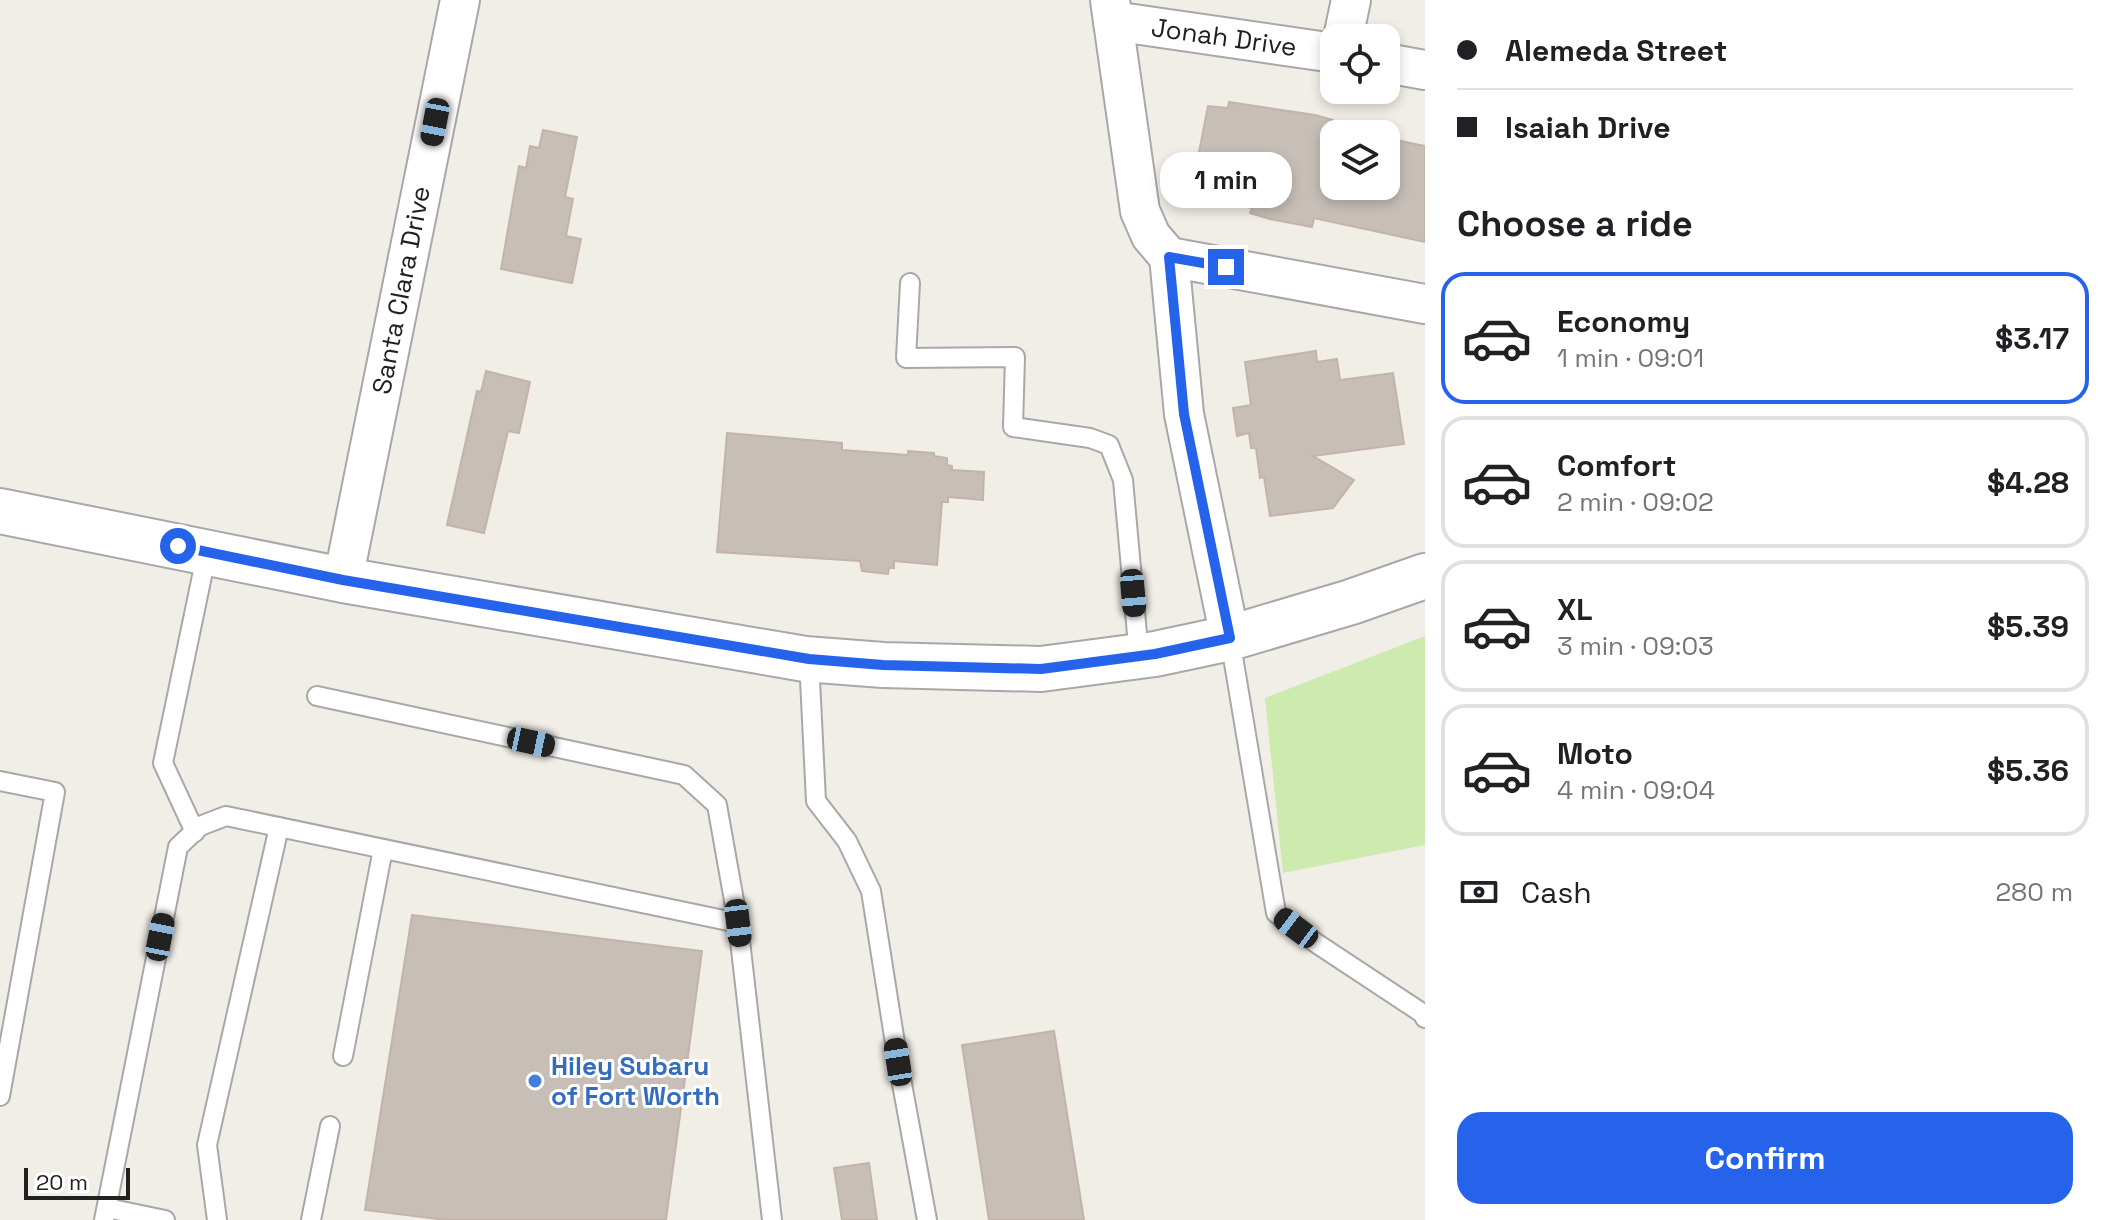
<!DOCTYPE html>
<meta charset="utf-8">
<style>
:root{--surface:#fff;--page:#f2f2f2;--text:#202124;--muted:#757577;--line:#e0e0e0;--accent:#2563eb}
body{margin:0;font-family:"Space Grotesk",sans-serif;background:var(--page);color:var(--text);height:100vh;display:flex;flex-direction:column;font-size:30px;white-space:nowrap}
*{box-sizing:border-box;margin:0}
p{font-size:26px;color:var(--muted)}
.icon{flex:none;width:44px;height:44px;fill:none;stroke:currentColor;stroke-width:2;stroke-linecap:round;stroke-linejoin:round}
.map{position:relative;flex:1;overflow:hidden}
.drawer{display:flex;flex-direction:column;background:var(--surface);width:680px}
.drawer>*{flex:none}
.hud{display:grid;align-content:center;height:176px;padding:0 32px;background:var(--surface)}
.fabs{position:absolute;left:1320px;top:24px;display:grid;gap:16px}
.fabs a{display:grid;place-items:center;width:80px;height:80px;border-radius:16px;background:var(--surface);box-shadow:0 4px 12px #0003;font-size:40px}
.scale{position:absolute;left:24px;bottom:20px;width:106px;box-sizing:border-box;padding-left:8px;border:4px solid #212121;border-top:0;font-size:22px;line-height:28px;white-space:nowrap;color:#212121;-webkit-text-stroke:6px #fff;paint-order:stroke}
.end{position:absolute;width:36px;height:36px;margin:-18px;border:10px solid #2563eb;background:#fff;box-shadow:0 0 0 4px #fff}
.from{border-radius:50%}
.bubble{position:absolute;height:56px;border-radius:24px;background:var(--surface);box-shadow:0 4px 12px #0003;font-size:26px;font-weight:700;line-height:56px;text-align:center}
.car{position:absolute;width:24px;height:48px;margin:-24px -12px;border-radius:10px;box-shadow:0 0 6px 2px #0007;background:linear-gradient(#222 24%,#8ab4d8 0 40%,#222 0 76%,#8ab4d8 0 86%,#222 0)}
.hud b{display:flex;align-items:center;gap:28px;height:76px;font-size:30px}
.hud b+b{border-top:2px solid var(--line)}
.hud i{width:20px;height:20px;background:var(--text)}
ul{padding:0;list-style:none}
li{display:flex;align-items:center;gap:24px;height:132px;margin:0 16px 12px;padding:0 16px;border:4px solid var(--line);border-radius:24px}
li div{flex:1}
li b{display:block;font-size:30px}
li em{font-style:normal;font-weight:700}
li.selected{border-color:var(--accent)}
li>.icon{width:72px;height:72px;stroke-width:1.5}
h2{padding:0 32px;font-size:36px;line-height:96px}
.pay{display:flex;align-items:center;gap:20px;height:88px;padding:0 32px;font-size:30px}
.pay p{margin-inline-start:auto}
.primary-button{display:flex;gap:16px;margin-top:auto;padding:16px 32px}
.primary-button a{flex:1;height:92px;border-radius:24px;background:var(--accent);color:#fff;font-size:32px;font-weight:700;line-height:92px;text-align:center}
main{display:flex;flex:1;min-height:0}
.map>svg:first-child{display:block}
.grass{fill:#cdebae}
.building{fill:#c6beb7;stroke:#c3b4a9;stroke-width:2}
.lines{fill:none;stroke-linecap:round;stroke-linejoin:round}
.service-casing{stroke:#a8a8a8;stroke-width:22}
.minor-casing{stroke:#a8a8a8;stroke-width:42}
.tertiary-casing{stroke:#a8a8a8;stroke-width:48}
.service{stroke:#fff;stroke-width:18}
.minor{stroke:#fff;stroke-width:38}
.tertiary{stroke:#fff;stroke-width:44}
.route{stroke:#2563eb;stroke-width:10}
.shop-dot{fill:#3f7fe0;stroke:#fff;stroke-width:3}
.labels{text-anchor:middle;stroke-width:6;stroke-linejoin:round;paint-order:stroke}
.street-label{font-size:26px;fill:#212121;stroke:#fff}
.shop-label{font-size:26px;font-weight:bold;fill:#366cbe;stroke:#fff;text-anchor:start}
</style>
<main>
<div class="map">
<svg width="1425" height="1220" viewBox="0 0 1425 1220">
<rect width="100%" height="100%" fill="#f1eee7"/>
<path class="grass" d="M1425 636V845L1283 873 1265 698Z"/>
<g class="building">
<path d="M1229 102 1315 115 1333 120 1332 127 1365 134H1334V186H1386V138L1425 146V242L1314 218 1312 227 1270 219 1250 213 1252 208 1209 199 1210 194 1192 188 1208 106 1228 108Z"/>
<path d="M543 130 577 137 565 197 573 199 566 236 581 239 572 283 501 269 519 166 526 168 530 146 539 148Z"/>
<path d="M1316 351 1317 362 1337 359 1340 380 1393 373 1404 444 1313 456 1354 480 1333 508 1270 516 1264 477 1260 478 1256 448H1251L1249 433 1237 436 1233 408 1251 405 1245 362Z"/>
<path d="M486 371 530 382 519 433 508 431 484 533 447 525 477 391 481 392Z"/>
<path d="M727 433 842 443V450L908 455V451L934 453V456L947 458V465L952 466V470L984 472 983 500 948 497V502H942L937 565 894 561V568H889L888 574 862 571 860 561 717 552Z"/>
<path d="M412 915 702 951 666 1220H446L365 1210Z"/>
<path d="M1054 1031 1084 1220H989L962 1045Z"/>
<path d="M869 1163 877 1220H842L834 1168Z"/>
</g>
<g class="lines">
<defs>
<g id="service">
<path d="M910 283 906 358 1015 357 1013 427 1090 438 1109 445 1123 480 1139 656"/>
<path d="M1230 639 1276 913 1316 943 1422 1013 1425 1018"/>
<path d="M809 659 816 801 847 841 871 891 898 1062 927 1220"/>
<path d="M317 696 684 775 717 805 738 923"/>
<path d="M0 781 55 792 0 1096"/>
<path d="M195 832 163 763 207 552"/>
<path d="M343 1056 383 849"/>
<path d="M107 1208 165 1220"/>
<path d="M104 1220 178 847 200 826 226 816 738 923 772 1220"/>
<path d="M217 1220 207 1145 279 827"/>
<path d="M311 1220 330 1126"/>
</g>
<g id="minor">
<path d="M1110 0 1140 211 1151 236 1169 257 1184 414 1230 638"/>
<path d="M1113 21 1334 53"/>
<path d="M1343 38 1351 0"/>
<path d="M1386 63 1425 70"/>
<path d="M1169 257 1425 304"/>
<path d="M343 580 460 0"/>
</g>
<path id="tertiary" d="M0 511 343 580 805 659 883 665 1041 669 1155 654 1230 638 1351 602 1425 576"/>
</defs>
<use href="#service" class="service-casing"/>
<use href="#minor" class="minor-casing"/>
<use href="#tertiary" class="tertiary-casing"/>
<use href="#service" class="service"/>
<use href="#minor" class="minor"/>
<use href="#tertiary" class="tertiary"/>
</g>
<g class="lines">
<path class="route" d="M178 546 343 580 809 659 883 665 1041 669 1155 654 1230 638 1184 414 1169 257 1226 267"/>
</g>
<circle class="shop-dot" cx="535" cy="1081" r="8"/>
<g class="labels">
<g class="street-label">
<text transform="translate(1224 37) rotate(8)" y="9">Jonah Drive</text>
<text transform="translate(401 290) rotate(-79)" y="9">Santa Clara Drive</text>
</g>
<g class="shop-label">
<text x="551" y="1075">Hiley Subaru<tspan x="551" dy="30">of Fort Worth</tspan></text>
</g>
</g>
</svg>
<div class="fabs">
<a><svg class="icon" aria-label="locate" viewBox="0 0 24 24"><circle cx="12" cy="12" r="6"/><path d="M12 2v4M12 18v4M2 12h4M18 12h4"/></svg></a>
<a><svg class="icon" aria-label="layers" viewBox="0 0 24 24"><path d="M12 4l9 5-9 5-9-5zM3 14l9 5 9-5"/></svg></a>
</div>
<div class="scale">20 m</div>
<i class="end from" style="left:178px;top:546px"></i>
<i class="end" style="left:1226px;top:267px"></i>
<div class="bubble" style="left:1160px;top:152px;width:132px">1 min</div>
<i class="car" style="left:435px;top:122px;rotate:191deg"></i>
<i class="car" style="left:1133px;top:593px;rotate:175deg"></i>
<i class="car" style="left:531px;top:742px;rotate:102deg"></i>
<i class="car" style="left:738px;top:923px;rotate:173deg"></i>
<i class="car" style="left:1296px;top:928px;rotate:307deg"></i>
<i class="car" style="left:160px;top:937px;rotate:11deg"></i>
<i class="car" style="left:898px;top:1062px;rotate:351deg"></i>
</div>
<section class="drawer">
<div class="hud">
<b><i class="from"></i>Alemeda Street</b>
<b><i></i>Isaiah Drive</b>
</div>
<h2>Choose a ride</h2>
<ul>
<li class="selected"><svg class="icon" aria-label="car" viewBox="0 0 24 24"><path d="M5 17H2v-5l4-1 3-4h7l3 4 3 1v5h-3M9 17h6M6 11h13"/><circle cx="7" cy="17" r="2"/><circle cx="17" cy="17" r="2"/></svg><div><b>Economy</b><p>1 min · 09:01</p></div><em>$3.17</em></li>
<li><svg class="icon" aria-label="car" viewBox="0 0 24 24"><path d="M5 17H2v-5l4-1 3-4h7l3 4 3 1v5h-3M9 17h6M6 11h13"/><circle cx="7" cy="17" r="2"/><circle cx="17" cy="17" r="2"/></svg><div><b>Comfort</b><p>2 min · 09:02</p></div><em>$4.28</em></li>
<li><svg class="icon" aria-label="car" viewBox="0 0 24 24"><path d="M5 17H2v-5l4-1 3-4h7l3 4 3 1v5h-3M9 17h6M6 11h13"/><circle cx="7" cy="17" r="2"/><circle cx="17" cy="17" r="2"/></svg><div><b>XL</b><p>3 min · 09:03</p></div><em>$5.39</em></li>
<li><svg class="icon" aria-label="car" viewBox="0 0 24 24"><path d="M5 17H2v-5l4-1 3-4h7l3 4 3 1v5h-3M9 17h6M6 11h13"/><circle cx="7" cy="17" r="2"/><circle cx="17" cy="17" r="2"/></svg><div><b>Moto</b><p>4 min · 09:04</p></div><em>$5.36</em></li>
</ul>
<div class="pay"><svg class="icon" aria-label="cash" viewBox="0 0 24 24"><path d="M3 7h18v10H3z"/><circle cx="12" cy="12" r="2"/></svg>Cash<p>280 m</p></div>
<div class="primary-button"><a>Confirm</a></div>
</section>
</main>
